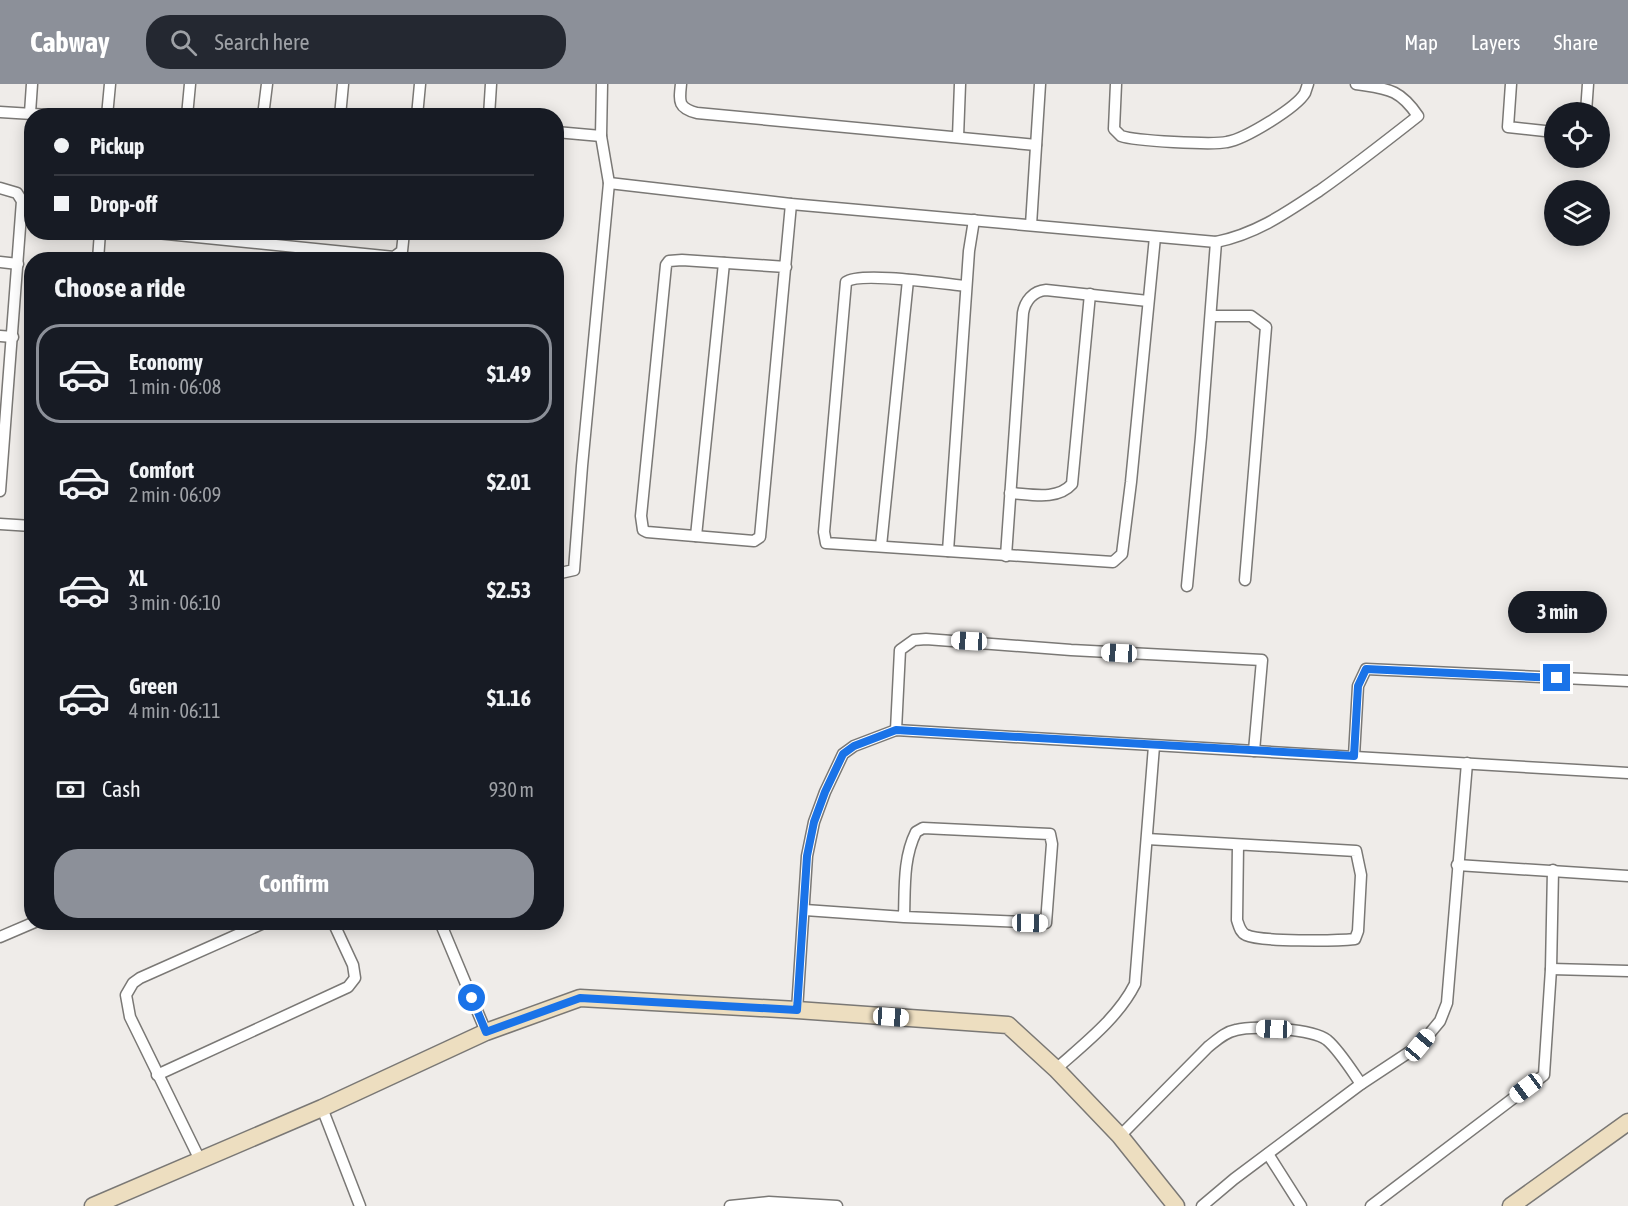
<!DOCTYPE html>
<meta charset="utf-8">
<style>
:root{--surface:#171b24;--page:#242831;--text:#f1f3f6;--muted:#9ea1a6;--line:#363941;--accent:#8c9099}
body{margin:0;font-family:"Asap Condensed",sans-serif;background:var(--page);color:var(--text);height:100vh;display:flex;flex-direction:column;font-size:22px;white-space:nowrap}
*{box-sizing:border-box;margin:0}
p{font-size:20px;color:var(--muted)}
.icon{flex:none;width:33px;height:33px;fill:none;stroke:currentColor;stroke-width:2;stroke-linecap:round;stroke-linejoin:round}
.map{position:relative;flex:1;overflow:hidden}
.drawer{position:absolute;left:24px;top:168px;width:540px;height:678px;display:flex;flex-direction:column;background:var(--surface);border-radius:24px;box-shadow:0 3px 15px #0003}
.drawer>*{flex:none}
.hud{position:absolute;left:24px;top:24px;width:540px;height:132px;border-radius:24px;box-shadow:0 3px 15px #0003;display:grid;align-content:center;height:132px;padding:0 30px;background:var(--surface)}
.controls{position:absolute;left:1544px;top:18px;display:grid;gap:12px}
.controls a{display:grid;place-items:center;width:66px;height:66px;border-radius:50%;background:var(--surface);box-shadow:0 3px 15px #0003;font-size:30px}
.end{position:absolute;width:27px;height:27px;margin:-14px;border:8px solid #1a73e8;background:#fff;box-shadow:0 0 0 3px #fff}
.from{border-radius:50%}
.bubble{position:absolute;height:42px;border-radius:21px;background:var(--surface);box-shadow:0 3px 15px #0003;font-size:20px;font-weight:700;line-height:42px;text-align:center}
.car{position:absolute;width:18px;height:36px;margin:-18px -9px;border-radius:8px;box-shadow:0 0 4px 2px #0007;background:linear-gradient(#fff 24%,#345 0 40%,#fff 0 76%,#345 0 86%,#fff 0)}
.hud b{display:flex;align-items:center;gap:21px;height:57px;font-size:22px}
.hud b+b{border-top:2px solid var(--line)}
.hud i{width:15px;height:15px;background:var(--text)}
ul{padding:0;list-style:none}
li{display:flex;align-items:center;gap:18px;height:99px;margin:0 12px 9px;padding:0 18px;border:3px solid transparent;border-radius:24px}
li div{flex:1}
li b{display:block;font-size:22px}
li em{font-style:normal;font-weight:700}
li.selected{border-color:var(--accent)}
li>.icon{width:54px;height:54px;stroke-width:1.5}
h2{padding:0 30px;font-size:27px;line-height:72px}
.pay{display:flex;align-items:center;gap:15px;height:66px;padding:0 30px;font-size:22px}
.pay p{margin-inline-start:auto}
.cta{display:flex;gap:12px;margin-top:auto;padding:12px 30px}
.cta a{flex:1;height:69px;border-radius:24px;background:var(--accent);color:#fff;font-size:24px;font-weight:700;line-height:69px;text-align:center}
header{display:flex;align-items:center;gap:36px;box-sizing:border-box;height:84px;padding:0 30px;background:var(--accent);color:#fff}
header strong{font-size:28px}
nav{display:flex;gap:33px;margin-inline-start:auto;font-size:21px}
.search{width:420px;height:54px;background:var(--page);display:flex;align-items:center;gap:15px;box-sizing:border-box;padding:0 21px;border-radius:24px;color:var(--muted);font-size:22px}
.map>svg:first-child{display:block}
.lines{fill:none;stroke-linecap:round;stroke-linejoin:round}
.street-casing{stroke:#7a7875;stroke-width:13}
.secondary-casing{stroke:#7a7875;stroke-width:19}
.street{stroke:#fff;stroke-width:10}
.secondary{stroke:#eddec0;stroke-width:16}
.route{stroke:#1a73e8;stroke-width:8}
</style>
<header>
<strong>Cabway</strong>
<div class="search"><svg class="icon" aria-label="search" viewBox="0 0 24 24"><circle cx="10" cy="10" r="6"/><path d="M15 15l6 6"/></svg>Search here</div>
<nav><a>Map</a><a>Layers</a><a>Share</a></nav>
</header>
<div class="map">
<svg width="1628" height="1122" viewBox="0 0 1628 1122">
<rect width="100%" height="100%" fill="#efece9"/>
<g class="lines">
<defs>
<g id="street">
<path d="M681 0C679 18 678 24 697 29L1036 61"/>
<path d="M1116 0 1114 45 1121 52C1135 57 1212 61 1227 58 1245 55 1296 24 1305 9 1306 6 1307 3 1308 0"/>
<path d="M1511 0 1508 43 1554 48"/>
<path d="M0 28 65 32"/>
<path d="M1586 28 1588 0"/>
<path d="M30 29 32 0"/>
<path d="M107 32 110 0"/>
<path d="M187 32 190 0"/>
<path d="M263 32 267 0"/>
<path d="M340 32 343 0"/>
<path d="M417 32 420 0"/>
<path d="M489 32 491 0"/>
<path d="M556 48 601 52"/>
<path d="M958 53 960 0"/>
<path d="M609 99 791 120 1216 158C1256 150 1286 129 1319 107 1353 83 1385 58 1418 32 1399 4 1387 5 1356 0"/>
<path d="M0 104 17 109 22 117 0 407"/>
<path d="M1031 141 1040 0"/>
<path d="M147 148 394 173 402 167 404 148"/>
<path d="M98 176 100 148"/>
<path d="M0 178 18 180"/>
<path d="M786 183 682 176 669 177 666 181 641 432 643 446 647 448 754 457 760 453 791 120"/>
<path d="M966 202C945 200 860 187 846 198L824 448 826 459 1113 478 1122 470 1131 398 1155 153"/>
<path d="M1211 232H1251L1266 243 1245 496"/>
<path d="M0 252 13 253"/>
<path d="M1010 409C1030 410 1057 417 1072 400L1090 210"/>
<path d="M0 440 32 442"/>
<path d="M696 452 724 179"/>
<path d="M881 462 908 196"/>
<path d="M948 467 969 167 974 136"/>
<path d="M1006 472 1023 229C1025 217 1033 207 1046 206L1148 217"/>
<path d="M556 490 574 486 582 382 609 99 601 52 602 0"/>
<path d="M1187 502 1201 353 1216 158"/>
<path d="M896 646 900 566 914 556 926 555 1071 566 1262 576 1254 667"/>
<path d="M1354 672 1358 602 1366 585 1628 597"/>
<path d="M1147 755 1356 767 1361 791 1358 847 1355 855C1336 857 1261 858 1246 851 1240 848 1239 842 1237 836L1238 761"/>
<path d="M1457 781 1628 792"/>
<path d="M805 826 904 833 1046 839 1052 760 1050 750 923 744 916 748C903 774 905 804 904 833"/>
<path d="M440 838 486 948"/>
<path d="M0 853 35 838"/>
<path d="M1551 885 1628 887"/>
<path d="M797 926 807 772 814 738 825 708 843 670 854 662 896 646 1628 689"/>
<path d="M1056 985C1084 960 1118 934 1135 900L1154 662"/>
<path d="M157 991 348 903 355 894 353 881 333 838"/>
<path d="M322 1024 360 1122"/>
<path d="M1120 1052 1208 963C1217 956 1225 948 1236 946 1253 941 1313 945 1327 956 1339 966 1352 987 1361 1000"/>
<path d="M1268 1070 1301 1122"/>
<path d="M200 1076 130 933 126 911 133 899 140 894 266 838"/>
<path d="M730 1122 769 1118 837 1122"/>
<path d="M1202 1122 1234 1095 1361 1000 1420 961 1440 937 1447 919 1467 679"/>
<path d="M1371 1122 1544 991 1551 885 1553 786"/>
</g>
<g id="secondary">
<path d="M93 1122 322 1024 486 948 580 914 797 926 1008 941 1056 985 1120 1052 1176 1122"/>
<path d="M1511 1122 1628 1038"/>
</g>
</defs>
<use href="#street" class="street-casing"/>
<use href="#secondary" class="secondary-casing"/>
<use href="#street" class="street"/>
<use href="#secondary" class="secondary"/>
</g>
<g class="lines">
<path class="route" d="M472 914 486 948 580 914 797 926 807 772 814 738 825 708 843 670 854 662 896 646 1354 672 1358 602 1366 585 1557 594"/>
</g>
</svg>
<div class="controls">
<a><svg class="icon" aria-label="locate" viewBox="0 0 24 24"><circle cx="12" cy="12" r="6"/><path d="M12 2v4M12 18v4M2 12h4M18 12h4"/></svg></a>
<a><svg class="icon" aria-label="layers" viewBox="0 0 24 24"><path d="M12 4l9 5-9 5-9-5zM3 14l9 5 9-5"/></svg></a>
</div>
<i class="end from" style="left:472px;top:914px"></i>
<i class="end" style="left:1557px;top:594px"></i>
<div class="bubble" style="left:1508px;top:507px;width:99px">3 min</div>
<i class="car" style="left:969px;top:557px;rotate:273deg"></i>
<i class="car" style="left:1119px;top:569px;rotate:273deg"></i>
<i class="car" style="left:1030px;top:839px;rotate:91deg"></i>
<i class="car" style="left:891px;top:933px;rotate:94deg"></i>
<i class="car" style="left:1274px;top:945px;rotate:272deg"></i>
<i class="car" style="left:1420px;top:961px;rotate:40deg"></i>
<i class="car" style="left:1526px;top:1004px;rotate:233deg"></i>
<div class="hud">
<b><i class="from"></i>Pickup</b>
<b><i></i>Drop-off</b>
</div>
<section class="drawer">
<h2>Choose a ride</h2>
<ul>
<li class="selected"><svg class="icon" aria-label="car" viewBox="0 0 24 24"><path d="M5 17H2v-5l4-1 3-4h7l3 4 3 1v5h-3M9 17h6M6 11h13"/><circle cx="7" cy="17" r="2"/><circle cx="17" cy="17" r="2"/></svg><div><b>Economy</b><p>1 min · 06:08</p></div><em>$1.49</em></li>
<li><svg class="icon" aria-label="car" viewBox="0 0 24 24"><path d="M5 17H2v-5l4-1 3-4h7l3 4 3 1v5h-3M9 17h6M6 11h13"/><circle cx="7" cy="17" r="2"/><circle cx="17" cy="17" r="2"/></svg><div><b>Comfort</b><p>2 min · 06:09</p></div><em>$2.01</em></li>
<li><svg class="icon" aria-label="car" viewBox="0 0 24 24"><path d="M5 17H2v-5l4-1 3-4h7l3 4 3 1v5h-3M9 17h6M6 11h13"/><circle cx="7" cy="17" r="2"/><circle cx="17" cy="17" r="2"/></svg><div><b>XL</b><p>3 min · 06:10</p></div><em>$2.53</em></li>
<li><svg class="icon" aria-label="car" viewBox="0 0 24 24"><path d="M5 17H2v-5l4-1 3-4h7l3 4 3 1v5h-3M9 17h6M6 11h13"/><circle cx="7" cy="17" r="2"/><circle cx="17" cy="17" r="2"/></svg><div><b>Green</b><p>4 min · 06:11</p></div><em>$1.16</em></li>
</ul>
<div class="pay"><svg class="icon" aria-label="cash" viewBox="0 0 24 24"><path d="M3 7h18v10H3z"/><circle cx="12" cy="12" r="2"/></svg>Cash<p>930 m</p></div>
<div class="cta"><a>Confirm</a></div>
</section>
</div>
